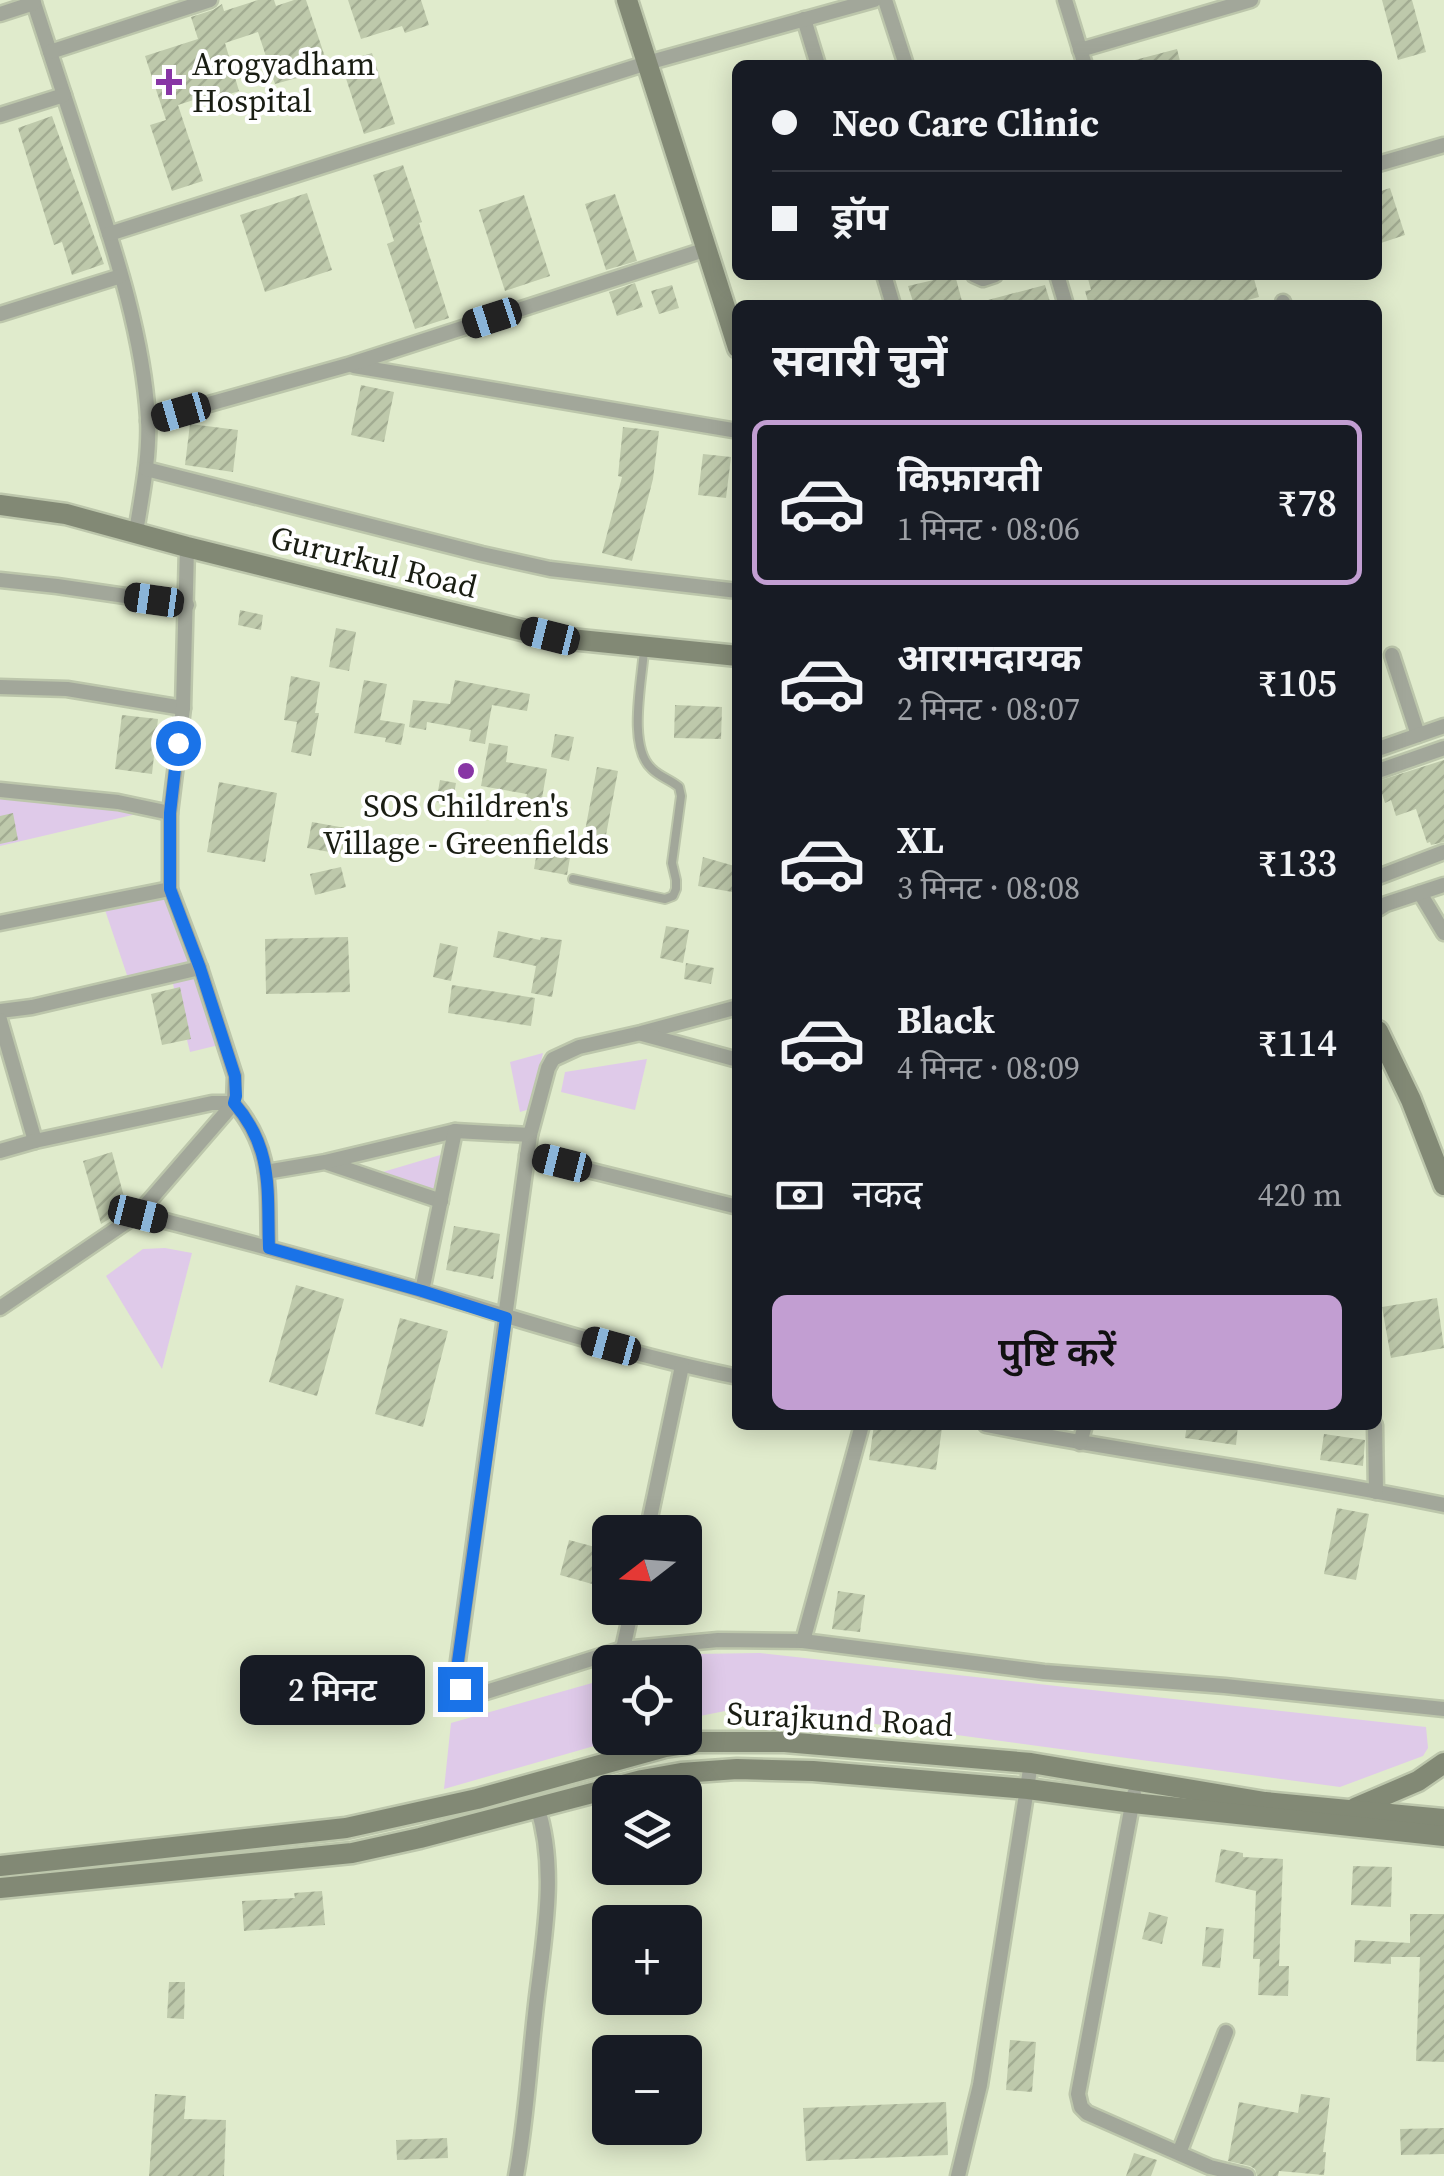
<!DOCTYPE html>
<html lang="hi">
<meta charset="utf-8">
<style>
:root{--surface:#171b24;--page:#20242c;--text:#f1f3f6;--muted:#9ea1a6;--line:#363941;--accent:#c29ed2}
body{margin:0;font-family:"Source Serif 4","Noto Sans Devanagari",serif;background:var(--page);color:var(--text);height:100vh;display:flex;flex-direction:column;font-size:38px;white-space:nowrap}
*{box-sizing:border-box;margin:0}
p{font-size:32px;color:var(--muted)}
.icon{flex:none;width:55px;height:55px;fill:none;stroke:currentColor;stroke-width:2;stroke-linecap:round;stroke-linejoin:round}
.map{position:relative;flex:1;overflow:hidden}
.side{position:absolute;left:732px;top:300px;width:650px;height:1130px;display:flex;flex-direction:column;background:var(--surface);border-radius:15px;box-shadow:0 5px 25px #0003}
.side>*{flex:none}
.hud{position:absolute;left:732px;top:60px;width:650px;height:220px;border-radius:15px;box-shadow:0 5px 25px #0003;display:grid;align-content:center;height:220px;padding:0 40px;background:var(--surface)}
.needle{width:65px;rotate:253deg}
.buttons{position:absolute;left:592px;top:1515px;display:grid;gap:20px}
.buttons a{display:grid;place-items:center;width:110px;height:110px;border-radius:15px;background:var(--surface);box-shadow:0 5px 25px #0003;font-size:50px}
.end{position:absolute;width:45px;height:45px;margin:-22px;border:12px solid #1a73e8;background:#fff;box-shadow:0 0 0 5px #fff}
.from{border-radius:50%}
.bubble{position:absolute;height:70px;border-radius:15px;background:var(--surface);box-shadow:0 5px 25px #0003;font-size:32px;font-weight:600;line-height:70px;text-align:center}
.car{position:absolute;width:30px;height:60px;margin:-30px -15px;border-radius:12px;box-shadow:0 0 8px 2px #0007;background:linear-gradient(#222 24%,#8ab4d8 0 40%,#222 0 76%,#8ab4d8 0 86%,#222 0)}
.hud b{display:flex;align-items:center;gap:35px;height:95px;font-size:38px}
.hud b+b{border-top:2px solid var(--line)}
.hud i{width:25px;height:25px;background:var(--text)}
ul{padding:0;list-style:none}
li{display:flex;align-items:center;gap:30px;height:165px;margin:0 20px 15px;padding:0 20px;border:5px solid transparent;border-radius:15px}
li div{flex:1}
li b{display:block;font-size:38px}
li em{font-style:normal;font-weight:600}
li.active{border-color:var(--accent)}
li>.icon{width:90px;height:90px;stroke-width:1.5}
h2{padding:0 40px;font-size:45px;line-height:120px}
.pay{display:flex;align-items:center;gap:25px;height:110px;padding:0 40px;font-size:38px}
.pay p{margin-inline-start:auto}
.action{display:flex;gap:20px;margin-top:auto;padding:20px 40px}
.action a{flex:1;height:115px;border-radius:15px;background:var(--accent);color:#111;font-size:40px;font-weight:600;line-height:115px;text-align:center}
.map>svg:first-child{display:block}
.green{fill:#dfcae9}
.building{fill:url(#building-hatch)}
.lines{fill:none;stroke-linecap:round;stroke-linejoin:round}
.lane-casing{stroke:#bcc6ab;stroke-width:12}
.street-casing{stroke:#bcc6ab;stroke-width:19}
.secondary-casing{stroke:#bcc6ab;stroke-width:25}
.lane{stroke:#a2a79a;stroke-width:8}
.street{stroke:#a2a79a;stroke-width:14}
.secondary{stroke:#828975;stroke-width:20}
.route{stroke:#1a73e8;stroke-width:12}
.poi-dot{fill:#8836a5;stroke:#fff;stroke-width:4}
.labels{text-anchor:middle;stroke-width:8;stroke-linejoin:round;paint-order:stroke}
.poi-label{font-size:32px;fill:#191d12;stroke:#fff;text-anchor:start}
.street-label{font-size:32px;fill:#191d12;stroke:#fff}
</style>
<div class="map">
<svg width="1444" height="2176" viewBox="0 0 1444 2176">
<defs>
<pattern id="building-hatch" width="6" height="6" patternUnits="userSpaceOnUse" patternTransform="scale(2.5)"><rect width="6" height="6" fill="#bec9ab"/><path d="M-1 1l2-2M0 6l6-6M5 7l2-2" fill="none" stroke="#a3ac92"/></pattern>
</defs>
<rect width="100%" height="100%" fill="#e0ebcc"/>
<g class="green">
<path d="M0 790 158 809 0 846Z"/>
<path d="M164 896 219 1045 190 1052 169 968 128 978 105 910Z"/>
<path d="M543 1053 530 1109 520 1112 510 1062Z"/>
<path d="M647 1059 635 1110 561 1092 565 1072Z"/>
<path d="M447 1153 440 1194 376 1174Z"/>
<path d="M165 1248 192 1253 162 1369 106 1276 143 1249Z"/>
<path d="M760 1653 1426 1727 1428 1748 1423 1756 1340 1787 757 1708 725 1711 685 1719V1662H663L695 1654Z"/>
<path d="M610 1678V1738H622L444 1789 451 1723Z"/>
</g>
<g class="building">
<path d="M258 0H274L276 6 294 0H306L329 69 275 84 258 32 225 43 239 91 208 101 206 96 178 105 203 181 172 191 150 125 166 120 145 56 198 39 191 17 213 10 222 4 224 11Z"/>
<path d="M348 0H421L429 25 405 33 402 26 361 39Z"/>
<path d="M1382 0H1412L1426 52 1398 60Z"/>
<path d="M1177 49 1181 65H1136L1135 60Z"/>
<path d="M372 53 395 124 364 134 341 63Z"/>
<path d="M52 116 104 264 72 275 62 242 54 245 18 128Z"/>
<path d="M403 165 422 222 419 223 449 318 415 329 387 244 394 241 373 175Z"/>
<path d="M1390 188 1405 235 1378 244V192Z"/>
<path d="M307 193 332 270 265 292 240 215Z"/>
<path d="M615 194 637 261 606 270 585 204Z"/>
<path d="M524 195 550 276 505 291 479 210Z"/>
<path d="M955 275 963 305H914L908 286Z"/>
<path d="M1087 275H1253L1259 297 1230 305H1089L1085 291 1091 290Z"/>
<path d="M635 283 643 307 617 316 609 292Z"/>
<path d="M672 285 679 308 659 314 651 291Z"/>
<path d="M1045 285 1051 305H988V300Z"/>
<path d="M361 385 394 392 384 442 351 435Z"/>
<path d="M190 424 238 430 233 472 185 465Z"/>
<path d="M623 427 659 431 653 479 632 561 602 553 622 477 618 476Z"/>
<path d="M703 454 731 457 726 498 698 495Z"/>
<path d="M240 610 263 615 261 630 238 625Z"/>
<path d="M336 628 356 632 349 671 329 667Z"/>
<path d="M291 676 320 682 315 713H319L311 756 291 752 297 722 284 720Z"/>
<path d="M364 680 387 684 380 720 405 724 401 745 385 742 386 738 354 733Z"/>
<path d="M455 680 530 694 527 711 492 705 485 744 469 741 471 730 427 722 426 730 409 727 413 700 450 704Z"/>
<path d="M675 705 722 707 721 739 674 738Z"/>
<path d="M122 715 158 719 152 774 115 769Z"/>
<path d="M555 734 574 737 569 761 551 757Z"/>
<path d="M489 743 508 746 506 762 547 769 540 810 524 807 527 794 481 786Z"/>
<path d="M1444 760V842L1431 845 1430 842 1427 843 1416 809 1396 816 1391 800 1385 803 1378 781Z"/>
<path d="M597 767 618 771 603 851 582 847Z"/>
<path d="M440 780 456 783 452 805 436 802Z"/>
<path d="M219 782 277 793 265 862 207 852Z"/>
<path d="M13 813 18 840 0 844V816Z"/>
<path d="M312 822 351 829 347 855 307 848Z"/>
<path d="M539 840 572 846 567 875 534 869Z"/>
<path d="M703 857 738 867V893L698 886Z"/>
<path d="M341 867 346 887 315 895 310 874Z"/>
<path d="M666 926 689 930 683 963 660 958Z"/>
<path d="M498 931 540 940 541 937 562 940 552 997 531 993 536 966 493 957Z"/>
<path d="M348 937 350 992 266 994 265 939Z"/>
<path d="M440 943 458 947 451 981 433 977Z"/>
<path d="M686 963 714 968 711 984 684 979Z"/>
<path d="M452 985 535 998 531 1026 448 1013Z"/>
<path d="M180 987 191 1039 162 1045 151 994Z"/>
<path d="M112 1152 127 1208 101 1224 83 1161Z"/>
<path d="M454 1226 500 1234 493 1279 446 1270Z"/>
<path d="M296 1285 344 1299 317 1396 269 1382Z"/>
<path d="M1437 1298 1444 1348 1391 1358 1382 1307Z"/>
<path d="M400 1318 448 1331 423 1427 375 1414Z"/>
<path d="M874 1425H921L942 1428 936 1470 869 1460Z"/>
<path d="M1187 1425H1238L1236 1445 1185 1438Z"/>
<path d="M1324 1434 1365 1440 1363 1466 1320 1460Z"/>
<path d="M1337 1508 1369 1514 1356 1580 1324 1574Z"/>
<path d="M569 1540 610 1551V1589L560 1575Z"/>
<path d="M838 1591 865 1595 860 1632 832 1629Z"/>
<path d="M1221 1849 1243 1853V1857L1283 1859 1279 1966H1289L1288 1996 1258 1995 1260 1959H1253L1256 1891 1215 1882Z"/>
<path d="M1353 1866 1392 1867 1391 1907 1351 1905Z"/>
<path d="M322 1891 325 1925 244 1931 242 1901 295 1898 294 1893Z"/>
<path d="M1149 1912 1168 1917 1162 1944 1142 1939Z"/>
<path d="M1410 1914H1444V2062L1416 2061 1420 1957H1391V1964L1354 1962 1355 1940 1410 1943Z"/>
<path d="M1206 1927 1224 1929 1220 1968 1202 1966Z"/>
<path d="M169 1982H185L184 2019 167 2018Z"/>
<path d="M1010 2040 1036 2042 1032 2092 1006 2090Z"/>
<path d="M155 2094 186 2096 184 2119 226 2120 224 2176H149Z"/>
<path d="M1301 2094 1330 2098 1323 2152H1326L1324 2175 1279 2171 1278 2176H1257L1255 2169 1250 2166 1228 2161 1239 2102 1298 2113Z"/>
<path d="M946 2102 948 2155 806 2161 803 2108Z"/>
<path d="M1444 2128V2154L1401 2155 1400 2129Z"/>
<path d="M447 2138 448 2158 397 2160 396 2140Z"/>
<path d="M1134 2153 1157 2160 1151 2176H1126Z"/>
</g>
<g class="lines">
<defs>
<path id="lane" d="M573 879 665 899 673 896 676 889V880L672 863 681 796 679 787C671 780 660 777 652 769 627 747 642 681 644 650"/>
<g id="street">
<path d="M33 0C53 60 72 121 92 181 117 257 143 338 148 418 150 456 142 494 136 532"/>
<path d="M885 0 906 65"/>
<path d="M1065 0 1085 65"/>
<path d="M0 14 34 3"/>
<path d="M804 19 818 65"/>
<path d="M1080 50 1251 0"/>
<path d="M50 52 210 0"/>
<path d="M0 115 64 95"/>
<path d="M1378 164 1444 145"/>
<path d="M109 234 647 63 874 0"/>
<path d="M884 275 893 305"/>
<path d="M974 275 983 279 995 275"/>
<path d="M1057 275 1066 305"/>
<path d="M1283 302 1284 305"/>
<path d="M0 314 121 276"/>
<path d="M354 366 738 431"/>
<path d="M148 421 348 365 707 249"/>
<path d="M146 469 482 554 550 569 738 591"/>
<path d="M0 580 57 586 187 605"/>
<path d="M1392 655 1418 735"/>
<path d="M0 687 67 689 183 708"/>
<path d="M1378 749 1444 726"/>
<path d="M1378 771 1444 748"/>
<path d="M0 790 118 802 170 813"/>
<path d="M1378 877 1444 852"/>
<path d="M1420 893 1444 933"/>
<path d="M1378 909 1386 904 1444 885"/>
<path d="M0 923 170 889"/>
<path d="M738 1007 641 1033 579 1047 553 1059 548 1068 530 1135 456 1675 459 1689 470 1694 486 1692 623 1649 718 1640 803 1641 1044 1672 1225 1686 1444 1709"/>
<path d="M0 1011 32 1007 200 968"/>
<path d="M0 1020 35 1141"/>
<path d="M642 1034 738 1060"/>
<path d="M0 1151 35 1141 212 1103H234C274 1150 267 1190 269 1248"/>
<path d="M527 1155 738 1207"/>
<path d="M328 1163 441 1201"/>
<path d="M266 1172 325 1162 455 1131 530 1135"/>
<path d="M138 1214C232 1238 326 1263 419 1290 525 1321 629 1355 738 1377"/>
<path d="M422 1291 455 1131"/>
<path d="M0 1308 138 1214 234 1103 235 1076 200 968 170 889V813L183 708 187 547"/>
<path d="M986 1425C1138 1455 1292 1473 1444 1505"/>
<path d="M1375 1425 1376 1492"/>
<path d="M1080 1443 1085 1425"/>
<path d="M647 1532 682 1366"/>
<path d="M803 1641 862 1425"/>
<path d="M623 1649 632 1608"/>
<path d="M1134 1794 1078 2094 1081 2107 1087 2113 1194 2160 1210 2167 1247 2176"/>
<path d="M1179 2153 1226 2032"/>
<path d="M516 2176C526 2123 529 2068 535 2014 542 1946 559 1872 537 1806"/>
<path d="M958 2176 980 2085 1031 1763"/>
</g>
<g id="secondary">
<path d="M627 0 738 348"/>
<path d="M0 505 66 514 187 547 550 637 738 656"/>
<path d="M1378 1031 1411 1100 1444 1185"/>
<path d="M1355 1808 1418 1781 1444 1763"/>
<path d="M0 1866 346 1828 477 1799 665 1747 698 1742H785L1031 1763 1265 1802 1444 1819"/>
<path d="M0 1888 352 1853 420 1838 642 1780 681 1773 737 1769 813 1771 1028 1789 1133 1803 1444 1836"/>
</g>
</defs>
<use href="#lane" class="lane-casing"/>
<use href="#street" class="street-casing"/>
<use href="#secondary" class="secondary-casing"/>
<use href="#lane" class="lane"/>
<use href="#street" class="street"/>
<use href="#secondary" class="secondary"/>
</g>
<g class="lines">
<path class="route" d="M178 743 170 813V889L200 968 235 1076 236 1096 234 1103C274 1149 267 1191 269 1248L422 1291 506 1318 456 1676 460 1689"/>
</g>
<g class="poi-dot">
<path d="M164 67h10v10h10v10h-10v10h-10v-10h-10v-10h10z"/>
<circle cx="466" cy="771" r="10"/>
</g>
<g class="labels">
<g class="poi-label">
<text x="192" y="75">Arogyadham<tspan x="192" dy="37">Hospital</tspan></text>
<text x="466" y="817" text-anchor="middle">SOS Children's<tspan x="466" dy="37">Village - Greenfields</tspan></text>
</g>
<g class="street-label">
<text transform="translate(374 562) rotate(14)" y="11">Gururkul Road</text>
<text transform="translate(840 1719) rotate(3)" y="11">Surajkund Road</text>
</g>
</g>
</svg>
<div class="buttons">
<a><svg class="needle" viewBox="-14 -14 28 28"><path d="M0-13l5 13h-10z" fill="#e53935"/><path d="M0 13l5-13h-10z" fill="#9ea1a6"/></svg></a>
<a><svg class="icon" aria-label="locate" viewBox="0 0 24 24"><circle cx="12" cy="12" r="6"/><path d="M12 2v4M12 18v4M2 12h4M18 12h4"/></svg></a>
<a><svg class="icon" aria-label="layers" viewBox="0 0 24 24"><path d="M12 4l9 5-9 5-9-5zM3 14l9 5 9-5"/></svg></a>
<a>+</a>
<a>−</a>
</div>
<i class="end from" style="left:178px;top:743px"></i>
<i class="end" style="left:460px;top:1689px"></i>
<div class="bubble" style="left:240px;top:1655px;width:185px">2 मिनट</div>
<i class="car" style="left:492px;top:318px;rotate:252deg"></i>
<i class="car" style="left:181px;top:412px;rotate:254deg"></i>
<i class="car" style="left:154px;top:600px;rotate:278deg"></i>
<i class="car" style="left:550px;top:636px;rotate:284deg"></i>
<i class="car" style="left:562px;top:1163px;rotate:284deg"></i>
<i class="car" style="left:138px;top:1214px;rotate:104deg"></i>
<i class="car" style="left:611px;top:1346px;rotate:285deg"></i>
<div class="hud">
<b><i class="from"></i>Neo Care Clinic</b>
<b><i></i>ड्रॉप</b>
</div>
<section class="side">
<h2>सवारी चुनें</h2>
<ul>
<li class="active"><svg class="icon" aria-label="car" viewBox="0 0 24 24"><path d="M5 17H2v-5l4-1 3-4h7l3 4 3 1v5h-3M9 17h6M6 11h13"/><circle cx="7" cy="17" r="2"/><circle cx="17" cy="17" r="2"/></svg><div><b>किफ़ायती</b><p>1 मिनट · 08:06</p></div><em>₹78</em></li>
<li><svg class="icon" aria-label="car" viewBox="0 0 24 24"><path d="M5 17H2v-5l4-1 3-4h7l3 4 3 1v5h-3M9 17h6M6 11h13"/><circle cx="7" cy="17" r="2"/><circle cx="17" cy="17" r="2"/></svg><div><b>आरामदायक</b><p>2 मिनट · 08:07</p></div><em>₹105</em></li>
<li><svg class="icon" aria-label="car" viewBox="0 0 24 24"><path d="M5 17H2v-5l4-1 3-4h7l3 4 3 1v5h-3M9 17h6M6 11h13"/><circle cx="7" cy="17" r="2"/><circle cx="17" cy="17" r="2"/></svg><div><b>XL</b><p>3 मिनट · 08:08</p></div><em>₹133</em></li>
<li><svg class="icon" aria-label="car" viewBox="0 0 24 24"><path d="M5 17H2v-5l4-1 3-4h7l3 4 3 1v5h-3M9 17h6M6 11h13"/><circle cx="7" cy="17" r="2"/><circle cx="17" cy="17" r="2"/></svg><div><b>Black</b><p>4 मिनट · 08:09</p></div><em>₹114</em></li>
</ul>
<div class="pay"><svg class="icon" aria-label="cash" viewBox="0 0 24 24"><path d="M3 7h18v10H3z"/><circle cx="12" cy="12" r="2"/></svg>नकद<p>420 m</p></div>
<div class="action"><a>पुष्टि करें</a></div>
</section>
</div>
